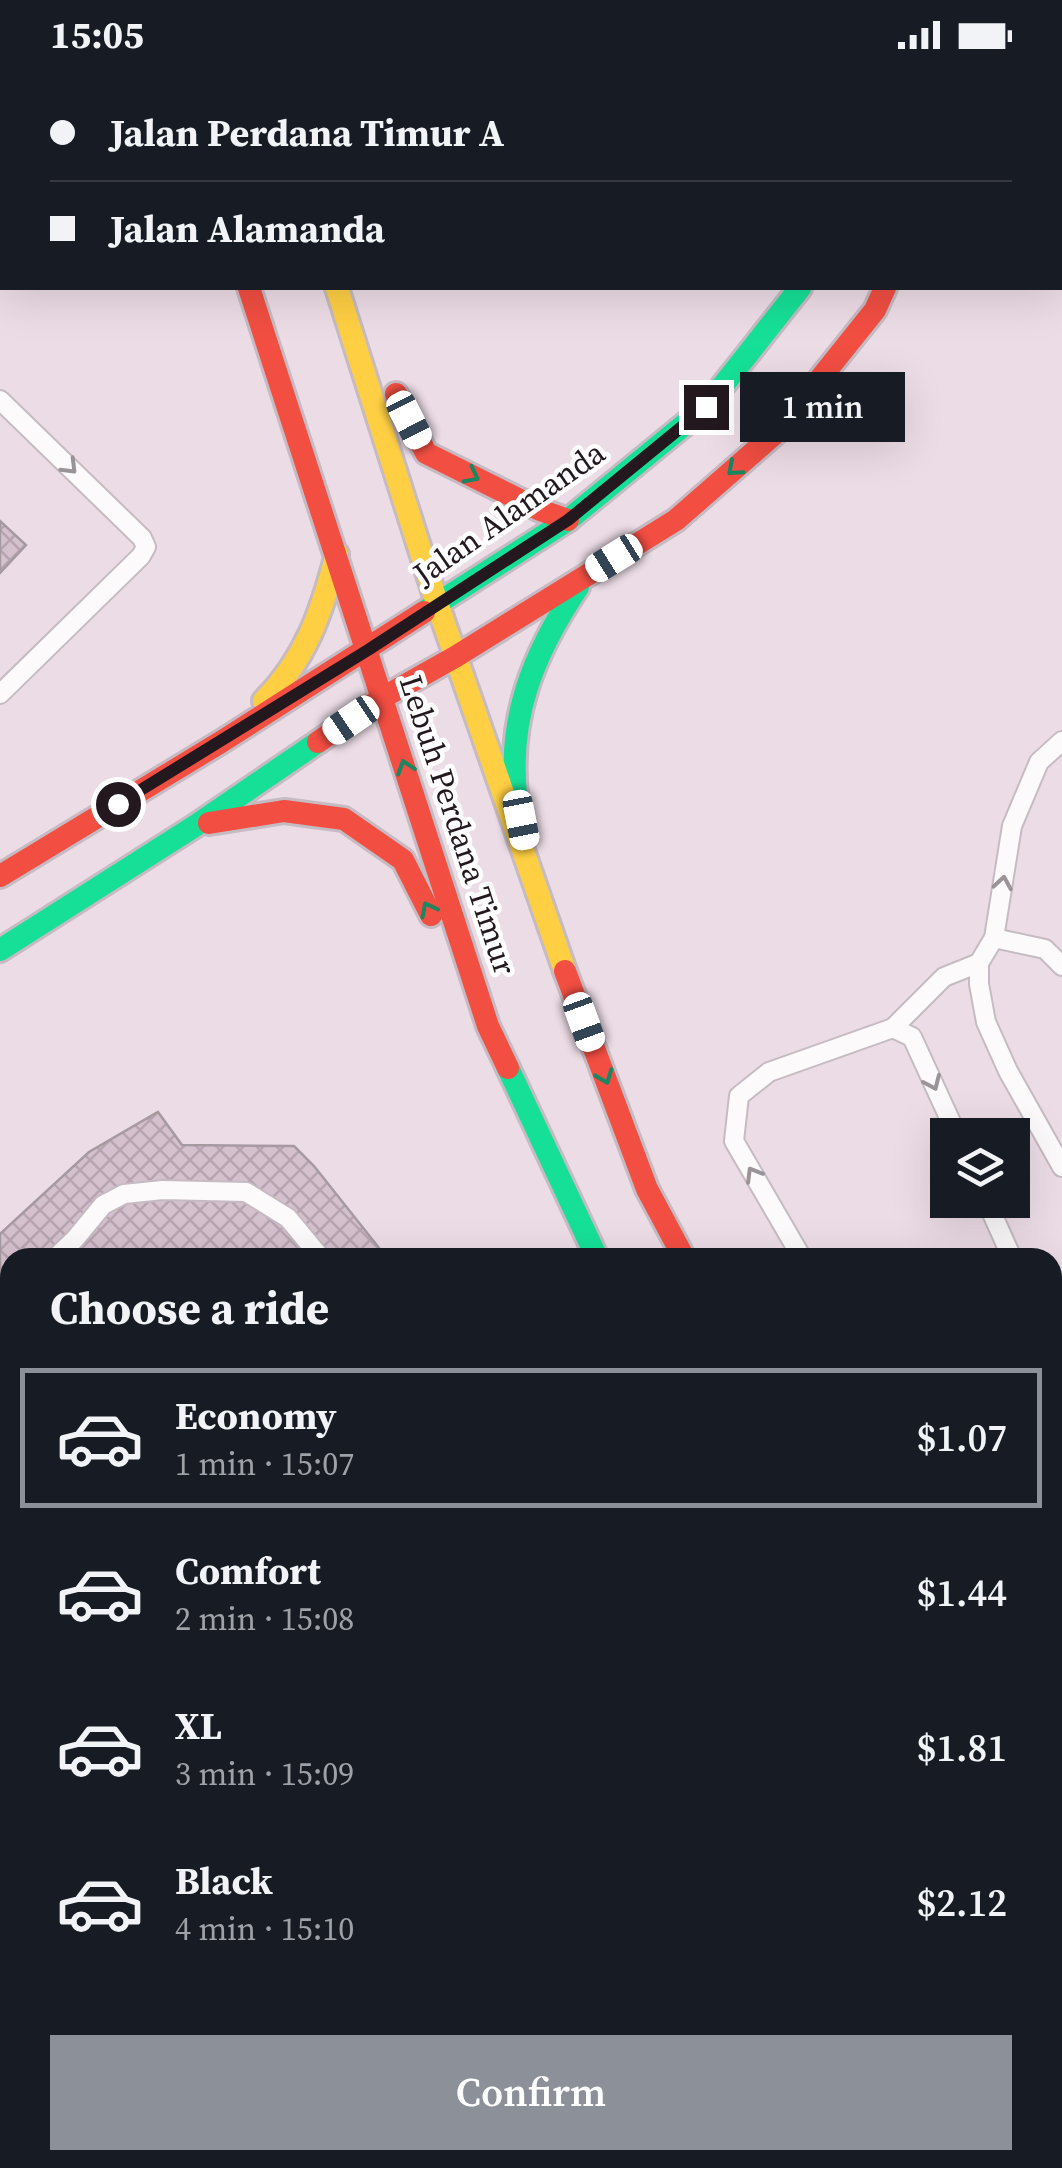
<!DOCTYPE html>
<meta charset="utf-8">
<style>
:root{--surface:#171b24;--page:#242831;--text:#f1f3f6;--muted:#9ea1a6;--line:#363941;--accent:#8c9099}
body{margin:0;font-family:"Source Serif 4",serif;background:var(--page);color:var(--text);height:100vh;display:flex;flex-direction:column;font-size:38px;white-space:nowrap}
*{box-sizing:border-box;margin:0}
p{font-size:32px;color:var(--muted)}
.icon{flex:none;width:55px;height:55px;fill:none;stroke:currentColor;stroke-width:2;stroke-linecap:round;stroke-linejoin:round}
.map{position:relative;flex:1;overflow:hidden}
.side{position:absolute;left:0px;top:1178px;width:1062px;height:922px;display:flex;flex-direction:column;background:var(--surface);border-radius:30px 30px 0 0;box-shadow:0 10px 40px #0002}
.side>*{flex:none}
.banner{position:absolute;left:0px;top:0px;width:1062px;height:220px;box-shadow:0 10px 40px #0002;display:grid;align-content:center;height:220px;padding:0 50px;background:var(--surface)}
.controls{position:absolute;left:930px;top:1048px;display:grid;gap:20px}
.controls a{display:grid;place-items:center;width:100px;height:100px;border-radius:0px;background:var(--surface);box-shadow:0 10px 40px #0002;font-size:50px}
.end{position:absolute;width:45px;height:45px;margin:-22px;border:12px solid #22181e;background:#fff;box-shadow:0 0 0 5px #fff}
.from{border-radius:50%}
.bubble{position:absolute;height:70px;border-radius:0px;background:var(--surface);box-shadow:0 10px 40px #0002;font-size:32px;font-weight:600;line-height:70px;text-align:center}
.car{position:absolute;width:30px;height:60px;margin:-30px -15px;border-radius:12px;box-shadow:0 0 8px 2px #0007;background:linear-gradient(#fff 24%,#345 0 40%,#fff 0 76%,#345 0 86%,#fff 0)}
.banner b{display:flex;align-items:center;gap:35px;height:95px;font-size:38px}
.banner b+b{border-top:2px solid var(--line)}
.banner i{width:25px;height:25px;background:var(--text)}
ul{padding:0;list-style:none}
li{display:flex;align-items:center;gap:30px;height:140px;margin:0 20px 15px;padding:0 30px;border:5px solid transparent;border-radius:0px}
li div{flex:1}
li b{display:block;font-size:38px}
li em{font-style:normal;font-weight:600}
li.active{border-color:var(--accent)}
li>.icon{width:90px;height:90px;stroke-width:1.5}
h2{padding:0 50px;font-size:45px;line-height:120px}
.button{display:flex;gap:20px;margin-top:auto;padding:20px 50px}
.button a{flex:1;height:115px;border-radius:0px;background:var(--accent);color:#fff;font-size:40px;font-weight:600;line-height:115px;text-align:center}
.status{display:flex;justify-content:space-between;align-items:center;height:70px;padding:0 50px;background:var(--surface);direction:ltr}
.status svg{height:28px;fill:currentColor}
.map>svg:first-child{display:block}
.building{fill:url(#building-cross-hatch);stroke:#a69aa1;stroke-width:2.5}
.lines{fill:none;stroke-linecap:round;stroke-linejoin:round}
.lane-casing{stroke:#c6bbc2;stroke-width:22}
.fast-casing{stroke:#c6bbc2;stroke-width:28}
.slow-casing{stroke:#c6bbc2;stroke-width:28}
.jam-casing{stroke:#c6bbc2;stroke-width:28}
.lane{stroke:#fcfafb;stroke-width:18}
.fast{stroke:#16e098;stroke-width:22}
.slow{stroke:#ffcf43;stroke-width:22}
.jam{stroke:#f24e42;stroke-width:22}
.oneway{stroke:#9a9498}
.oneway2{stroke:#1b8661}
.route{stroke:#22181e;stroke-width:12}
.labels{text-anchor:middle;stroke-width:9;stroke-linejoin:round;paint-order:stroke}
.street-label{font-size:32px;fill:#22181e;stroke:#fff}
</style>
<div class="status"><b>15:05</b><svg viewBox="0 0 49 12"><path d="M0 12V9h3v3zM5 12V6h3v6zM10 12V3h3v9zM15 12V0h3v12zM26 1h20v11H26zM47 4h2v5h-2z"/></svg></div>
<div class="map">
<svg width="1062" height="2098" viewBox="0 0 1062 2098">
<defs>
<pattern id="building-cross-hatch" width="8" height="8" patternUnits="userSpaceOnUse" patternTransform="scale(2.5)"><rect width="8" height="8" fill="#d5c0ce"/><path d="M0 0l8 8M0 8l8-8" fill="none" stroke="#b7a4b0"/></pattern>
</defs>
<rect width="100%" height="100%" fill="#ecdce6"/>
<g class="building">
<path d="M0 451 26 475 0 503Z"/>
<path d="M158 1042 182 1075 294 1076 314 1096 387 1188H10V2090H969L976 2098H0V1164L89 1082Z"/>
</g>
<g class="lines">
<defs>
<g id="lane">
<path d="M0 330 142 468 146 477 141 486 0 624"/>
<path d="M1062 671 1039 692 1012 756 994 868 979 893V914L986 952 1008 1001 1062 1097"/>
<path d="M994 868 1045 879 1062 896"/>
<path d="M893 958 944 907 979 893"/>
<path d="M986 1130 1012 1188"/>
<path d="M55 1188 75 1169 103 1135 124 1124 163 1120 246 1122 288 1148 321 1188"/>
<path d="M802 1188 734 1071 739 1026 769 1002 893 958 912 967 957 1065"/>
<path d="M0 1254 10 1237"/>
<path d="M1052 1303 1062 1317"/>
<path d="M0 1353 10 1357"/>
<path d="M0 1408 10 1437"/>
<path d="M1052 1623 1062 1637"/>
<path d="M1052 1716 1062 1712"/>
<path d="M0 1939 10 1943"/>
<path d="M0 1995 10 2000"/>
<path d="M0 2033 10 2038"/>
<path d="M115 2090 131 2098"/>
<path d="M172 2090 184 2098"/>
<path d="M651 2090 658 2098"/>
<path d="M694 2090H714"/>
</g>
<g id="fast">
<path d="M424 542 568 450 706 337 800 218"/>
<path d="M517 733C506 650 533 584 578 517"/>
<path d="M0 880 195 756 318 672"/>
<path d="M508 998 597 1188"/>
<path d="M1052 1943 1062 1956"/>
</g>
<g id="slow">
<path d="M242 0 243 2"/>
<path d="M337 218 437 533 565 901"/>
<path d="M264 631C306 589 322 541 337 484"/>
<path d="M1052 1812 1062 1825"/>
</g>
<g id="jam">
<path d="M149 0 150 2"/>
<path d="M890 2 891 0"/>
<path d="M969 2 970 0"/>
<path d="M249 218 488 956 508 998"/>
<path d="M396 324 426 383 540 440 568 450"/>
<path d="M318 672 382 628 455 587 676 450 779 360 875 240 885 218"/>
<path d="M209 753 284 741 344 749 403 790 431 845"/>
<path d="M0 806 221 672 424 542"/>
<path d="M565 901 647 1119 684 1188"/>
</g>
</defs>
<use href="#lane" class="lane-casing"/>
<use href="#fast" class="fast-casing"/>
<use href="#slow" class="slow-casing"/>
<use href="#jam" class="jam-casing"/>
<use href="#lane" class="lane"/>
<use href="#fast" class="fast"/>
<use href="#slow" class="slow"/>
<use href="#jam" class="jam"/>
</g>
<defs><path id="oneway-chevron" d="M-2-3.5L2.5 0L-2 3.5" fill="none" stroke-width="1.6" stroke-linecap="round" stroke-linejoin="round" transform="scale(2.5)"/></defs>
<g class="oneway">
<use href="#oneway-chevron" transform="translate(70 397) rotate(45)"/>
<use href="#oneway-chevron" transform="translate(1003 813) rotate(-81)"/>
<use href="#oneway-chevron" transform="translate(933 1013) rotate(66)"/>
<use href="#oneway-chevron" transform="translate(753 1104) rotate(-121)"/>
</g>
<g class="oneway2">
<use href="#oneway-chevron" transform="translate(734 399) rotate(139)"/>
<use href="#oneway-chevron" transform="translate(472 406) rotate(27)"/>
<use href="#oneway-chevron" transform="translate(405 697) rotate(-108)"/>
<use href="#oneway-chevron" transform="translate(428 839) rotate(-117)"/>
<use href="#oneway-chevron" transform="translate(605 1007) rotate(69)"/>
</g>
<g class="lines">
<path class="route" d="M118 734 368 580 568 450 706 337"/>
</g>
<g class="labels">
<g class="street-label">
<text transform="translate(509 443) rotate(-35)" y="11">Jalan Alamanda</text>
<text transform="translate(458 755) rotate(72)" y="11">Lebuh Perdana Timur</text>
</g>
</g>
</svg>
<div class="controls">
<a><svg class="icon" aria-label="layers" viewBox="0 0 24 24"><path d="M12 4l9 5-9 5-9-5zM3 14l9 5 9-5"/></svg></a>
</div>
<i class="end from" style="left:118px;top:734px"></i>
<i class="end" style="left:706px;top:337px"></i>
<div class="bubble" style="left:740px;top:302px;width:165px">1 min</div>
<i class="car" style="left:409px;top:350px;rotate:153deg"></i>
<i class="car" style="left:614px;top:488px;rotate:238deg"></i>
<i class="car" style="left:351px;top:650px;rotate:236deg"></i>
<i class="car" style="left:521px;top:750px;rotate:169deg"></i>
<i class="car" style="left:584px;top:952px;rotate:160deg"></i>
<div class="banner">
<b><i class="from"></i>Jalan Perdana Timur A</b>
<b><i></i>Jalan Alamanda</b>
</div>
<section class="side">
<h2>Choose a ride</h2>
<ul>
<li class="active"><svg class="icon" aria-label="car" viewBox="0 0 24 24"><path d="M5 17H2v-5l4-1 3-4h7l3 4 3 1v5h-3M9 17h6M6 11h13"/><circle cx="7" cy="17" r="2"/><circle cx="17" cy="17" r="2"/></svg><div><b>Economy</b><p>1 min · 15:07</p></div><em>$1.07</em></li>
<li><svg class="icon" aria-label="car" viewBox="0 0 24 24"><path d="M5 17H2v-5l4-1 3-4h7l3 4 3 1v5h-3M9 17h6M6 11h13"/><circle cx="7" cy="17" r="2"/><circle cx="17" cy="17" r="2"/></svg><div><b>Comfort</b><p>2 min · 15:08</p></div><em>$1.44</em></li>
<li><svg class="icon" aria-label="car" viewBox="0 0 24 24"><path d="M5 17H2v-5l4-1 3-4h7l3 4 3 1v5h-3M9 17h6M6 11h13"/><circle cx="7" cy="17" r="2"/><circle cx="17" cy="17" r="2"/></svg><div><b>XL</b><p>3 min · 15:09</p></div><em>$1.81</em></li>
<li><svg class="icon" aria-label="car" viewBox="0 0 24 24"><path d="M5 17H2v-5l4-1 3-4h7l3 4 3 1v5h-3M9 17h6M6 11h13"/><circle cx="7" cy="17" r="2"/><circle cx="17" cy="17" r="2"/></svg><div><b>Black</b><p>4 min · 15:10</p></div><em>$2.12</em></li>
</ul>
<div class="button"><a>Confirm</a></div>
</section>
</div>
